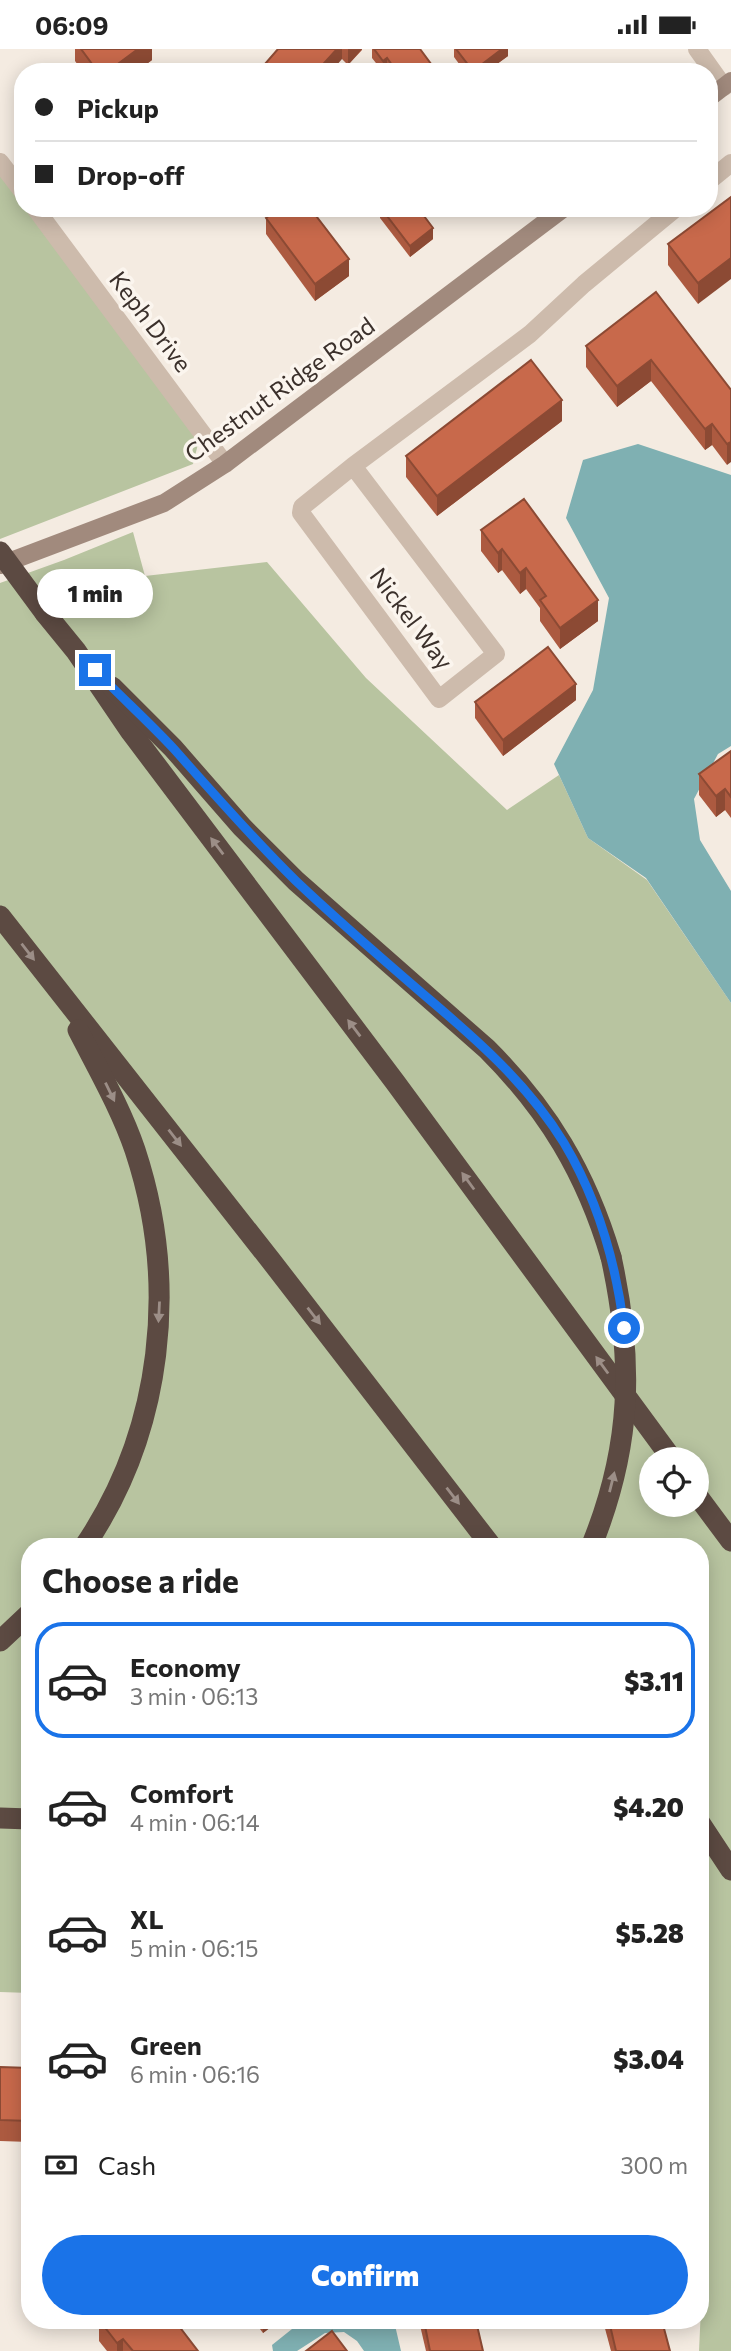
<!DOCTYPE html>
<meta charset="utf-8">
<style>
:root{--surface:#fff;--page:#f6f6f6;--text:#222;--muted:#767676;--line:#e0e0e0;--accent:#1a73e8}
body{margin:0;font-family:Commissioner,sans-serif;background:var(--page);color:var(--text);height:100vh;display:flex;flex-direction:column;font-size:26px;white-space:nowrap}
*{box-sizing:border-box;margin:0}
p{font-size:23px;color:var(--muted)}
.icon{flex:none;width:38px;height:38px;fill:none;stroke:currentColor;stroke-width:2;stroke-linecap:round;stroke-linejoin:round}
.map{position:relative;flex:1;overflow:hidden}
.panel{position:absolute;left:21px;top:1489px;width:688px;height:791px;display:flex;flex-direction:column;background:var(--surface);border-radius:28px;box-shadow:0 4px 18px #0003}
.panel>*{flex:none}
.banner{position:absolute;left:14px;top:14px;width:704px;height:154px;border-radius:28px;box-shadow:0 4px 18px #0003;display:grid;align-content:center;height:154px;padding:0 21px;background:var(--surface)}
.tools{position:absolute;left:639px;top:1398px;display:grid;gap:14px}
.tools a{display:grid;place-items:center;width:70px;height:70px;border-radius:50%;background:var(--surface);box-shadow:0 4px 18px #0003;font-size:35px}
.end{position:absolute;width:32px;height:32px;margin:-16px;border:9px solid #1a73e8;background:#fff;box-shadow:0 0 0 4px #fff}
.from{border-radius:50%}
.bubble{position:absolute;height:49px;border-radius:24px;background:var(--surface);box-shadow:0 4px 18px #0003;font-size:23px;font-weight:800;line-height:49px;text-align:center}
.banner b{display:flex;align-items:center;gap:24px;height:66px;font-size:26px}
.banner b+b{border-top:2px solid var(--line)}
.banner i{width:18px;height:18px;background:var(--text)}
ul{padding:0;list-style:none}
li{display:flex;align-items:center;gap:21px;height:116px;margin:0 14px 10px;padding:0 7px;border:4px solid transparent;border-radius:28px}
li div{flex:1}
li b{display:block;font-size:26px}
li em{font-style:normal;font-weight:800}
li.selected{border-color:var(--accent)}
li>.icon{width:63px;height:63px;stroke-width:1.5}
h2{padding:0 21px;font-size:32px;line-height:84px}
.pay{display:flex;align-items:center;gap:18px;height:77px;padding:0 21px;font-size:26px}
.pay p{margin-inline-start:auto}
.button{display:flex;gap:14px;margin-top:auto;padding:14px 21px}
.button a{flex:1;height:80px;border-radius:42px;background:var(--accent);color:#fff;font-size:28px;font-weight:800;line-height:80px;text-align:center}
.status{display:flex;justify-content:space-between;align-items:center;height:49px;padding:0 35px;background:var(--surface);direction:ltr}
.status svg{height:19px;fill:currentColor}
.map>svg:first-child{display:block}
.green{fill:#b8c4a0;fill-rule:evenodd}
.water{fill:#7fb0b2}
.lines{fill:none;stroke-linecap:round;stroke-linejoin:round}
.street{stroke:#cdbbac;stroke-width:18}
.secondary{stroke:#a18a7d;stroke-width:18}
.highway{stroke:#5c4a42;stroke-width:21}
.highway-bridge{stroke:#5c4a42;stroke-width:21}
.wall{fill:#ac5a40}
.shaded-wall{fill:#8c4a34}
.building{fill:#c8694b;stroke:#8c4a34;stroke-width:2}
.oneway{fill:#9c8e87}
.route{stroke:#1a73e8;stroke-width:9}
.labels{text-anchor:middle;stroke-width:7;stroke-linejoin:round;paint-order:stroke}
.street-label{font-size:24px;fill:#3b302b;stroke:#fbf5ee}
</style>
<div class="status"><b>06:09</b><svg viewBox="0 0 49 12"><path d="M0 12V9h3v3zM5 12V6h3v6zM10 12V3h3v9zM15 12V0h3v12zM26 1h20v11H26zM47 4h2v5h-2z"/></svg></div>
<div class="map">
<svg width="731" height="2302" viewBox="0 0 731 2302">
<rect width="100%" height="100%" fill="#f4ebe1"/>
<g class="green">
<path d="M0 113 23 143V159H35L201 383 193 415 0 490Z"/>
<path d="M133 483 145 527 267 513 366 629 507 761 559 726 588 789 647 831 731 954V2302H699L702 2237 700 2226V1498H30V1944L0 1943V534L64 511ZM651 1410H696V1456H651Z"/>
</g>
<g class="water">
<path d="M638 395 731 426V697L718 705 694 750 700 791 731 842V954L646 829 588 789 554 715 593 641 609 549 566 469 583 411Z"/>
<path d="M302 2272H394L401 2302H364L357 2292 344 2283 325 2284 297 2302H273L272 2296Z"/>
</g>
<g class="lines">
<g class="street">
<path d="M697 0 724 38"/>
<path d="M0 113 23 143"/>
<path d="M709 132 731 114"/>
<path d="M35 159 225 415"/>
<path d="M353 417 496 605 439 650 301 464 302 458 353 417 530 285 584 235 676 159"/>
</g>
<g class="secondary">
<path d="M709 49 731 32"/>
<path d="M0 516 164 454 225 415 564 159"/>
</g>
<g class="highway">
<path d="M45 564 76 602 131 683 395 1033 672 1410"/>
<path d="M112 638 173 699 242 778 296 832 487 1000C548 1061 586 1124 611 1208"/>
<path d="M0 867 272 1213 492 1498"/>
<path d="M78 981C98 1020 121 1060 135 1101 179 1234 163 1382 84 1498"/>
<path d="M696 1445 731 1492"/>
<path d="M0 1592 30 1564"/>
<path d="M0 1769 30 1770"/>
<path d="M700 1774 731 1821"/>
</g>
<g class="highway-bridge">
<path d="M0 503 45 564"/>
<path d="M591 1498C632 1398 634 1312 611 1208"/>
</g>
</g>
<g class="wall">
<path d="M75 0H152V11L136 23H83L75 12Z"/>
<path d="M278 0H362V1L348 16 342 10Z"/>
<path d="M372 0H420L437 23H388L387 20 383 23 372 9Z"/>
<path d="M454 0H508V7L486 23H465L454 8Z"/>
<path d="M731 148 698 255 668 216V195Z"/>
<path d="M380 159H418L433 190 410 208 380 169Z"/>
<path d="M266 169 349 227 315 252 266 185Z"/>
<path d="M656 243 731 341 727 416 712 396 705 401 651 332 617 358 586 318V297Z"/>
<path d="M562 372 437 467 406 428V407Z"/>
<path d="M481 481 598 572 560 600 540 572V559L526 540 520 545 502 521 498 524 481 502Z"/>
<path d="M576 651 503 707 475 669V653Z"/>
<path d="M731 702V769L725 761 716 768 699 746V725Z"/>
<path d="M0 2018 30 2019V2093L0 2092Z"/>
<path d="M99 2272 198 2302H107L99 2292Z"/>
<path d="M254 2272H279L263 2284Z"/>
<path d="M419 2272H476L483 2302H426Z"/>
<path d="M603 2272H662L670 2302H611Z"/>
</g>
<g class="shaded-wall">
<path d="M138 0H152V11L136 23H107Z"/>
<path d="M337 0H342V10L331 23H316Z"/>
<path d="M348 0H362L348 16Z"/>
<path d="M502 0H508V7L486 23H473Z"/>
<path d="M387 9V20L383 23V12Z"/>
<path d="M433 179V190L410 208V197Z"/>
<path d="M731 209V230L698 255V234Z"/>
<path d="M349 210V227L315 252V235Z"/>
<path d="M651 311V332L617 358V337Z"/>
<path d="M562 351V372L437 467V447Z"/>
<path d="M712 375V396L705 401V380Z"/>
<path d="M731 393V413L727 416V395Z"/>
<path d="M502 500V521L498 524V504Z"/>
<path d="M526 519V540L520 545V524Z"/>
<path d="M598 551V572L560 600V579Z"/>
<path d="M576 635V651L503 707V691Z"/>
<path d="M725 740V761L716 768V747Z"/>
<path d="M223 2272H230L223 2277Z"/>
<path d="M263 2272H279L263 2284Z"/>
<path d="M123 2290V2302H117V2294Z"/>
</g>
<g class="building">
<path d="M81 0H138L107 23H98Z"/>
<path d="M278 0H337L316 23H258Z"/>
<path d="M374 0H420L437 23H397L387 9 383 12Z"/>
<path d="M456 0H502L473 22Z"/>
<path d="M731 148V209L698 234 668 195Z"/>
<path d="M279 159H310L349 210 315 235 266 169Z"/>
<path d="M381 159H418L433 179 410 197Z"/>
<path d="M656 243 731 341V393L727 395 712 375 705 380 651 311 617 337 586 297Z"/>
<path d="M531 311 562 351 437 447 406 407Z"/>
<path d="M524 450 598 551 560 579 540 551 546 547 526 519 520 524 502 500 498 504 481 481Z"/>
<path d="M548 598 576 635 503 691 475 653Z"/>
<path d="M731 702V748L725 740 716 747 699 725Z"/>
<path d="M0 2018 30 2019V2072L0 2071Z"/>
<path d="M100 2272H175L198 2302H133L123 2290 117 2294Z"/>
<path d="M424 2272H476L483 2302H430Z"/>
<path d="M609 2272H662L670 2302H616Z"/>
<path d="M332 2282 347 2302H306Z"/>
</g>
<defs><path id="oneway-solid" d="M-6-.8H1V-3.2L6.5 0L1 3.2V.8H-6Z" transform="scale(1.75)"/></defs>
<g class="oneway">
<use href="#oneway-solid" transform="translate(217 797) rotate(-127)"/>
<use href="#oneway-solid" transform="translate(28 903) rotate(52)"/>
<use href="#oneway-solid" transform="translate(354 979) rotate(-127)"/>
<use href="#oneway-solid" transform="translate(110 1043) rotate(64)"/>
<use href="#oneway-solid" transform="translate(175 1089) rotate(52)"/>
<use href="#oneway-solid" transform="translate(468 1132) rotate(-126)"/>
<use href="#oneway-solid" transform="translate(159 1263) rotate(93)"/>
<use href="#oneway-solid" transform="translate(314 1267) rotate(52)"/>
<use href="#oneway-solid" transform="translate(602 1316) rotate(-126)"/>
<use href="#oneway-solid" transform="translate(612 1433) rotate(-76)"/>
<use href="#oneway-solid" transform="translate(453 1447) rotate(52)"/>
</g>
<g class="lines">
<path class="route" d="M95 621C121 648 149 673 174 700 214 745 253 790 296 832 337 871 380 908 423 945 475 989 528 1035 564 1094 598 1151 616 1214 624 1279"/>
</g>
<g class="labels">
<g class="street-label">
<text transform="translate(150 273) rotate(53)" y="8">Keph Drive</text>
<text transform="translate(280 341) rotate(-36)" y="8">Chestnut Ridge Road</text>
<text transform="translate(411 570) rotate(53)" y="8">Nickel Way</text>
</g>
</g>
</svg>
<div class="tools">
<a><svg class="icon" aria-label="locate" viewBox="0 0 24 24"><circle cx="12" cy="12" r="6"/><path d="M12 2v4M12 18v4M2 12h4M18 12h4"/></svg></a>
</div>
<i class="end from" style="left:624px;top:1279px"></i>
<i class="end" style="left:95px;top:621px"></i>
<div class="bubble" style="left:37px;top:520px;width:116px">1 min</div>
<div class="banner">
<b><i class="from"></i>Pickup</b>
<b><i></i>Drop-off</b>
</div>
<section class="panel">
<h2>Choose a ride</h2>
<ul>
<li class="selected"><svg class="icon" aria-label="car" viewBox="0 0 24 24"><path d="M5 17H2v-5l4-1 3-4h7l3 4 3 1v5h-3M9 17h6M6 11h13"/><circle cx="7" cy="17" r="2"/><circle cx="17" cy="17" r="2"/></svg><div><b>Economy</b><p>3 min · 06:13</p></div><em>$3.11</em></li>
<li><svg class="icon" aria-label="car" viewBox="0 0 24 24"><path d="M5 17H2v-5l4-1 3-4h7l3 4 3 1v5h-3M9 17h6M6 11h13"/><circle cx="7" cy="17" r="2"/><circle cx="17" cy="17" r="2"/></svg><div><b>Comfort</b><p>4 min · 06:14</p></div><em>$4.20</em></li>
<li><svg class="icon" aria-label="car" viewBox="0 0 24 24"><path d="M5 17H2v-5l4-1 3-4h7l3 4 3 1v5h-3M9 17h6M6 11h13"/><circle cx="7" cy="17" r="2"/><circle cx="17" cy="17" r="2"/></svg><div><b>XL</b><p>5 min · 06:15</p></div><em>$5.28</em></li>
<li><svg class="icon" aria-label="car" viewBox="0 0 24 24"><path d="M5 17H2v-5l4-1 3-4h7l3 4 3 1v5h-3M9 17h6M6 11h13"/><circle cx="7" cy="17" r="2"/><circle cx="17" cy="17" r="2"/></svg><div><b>Green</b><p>6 min · 06:16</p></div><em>$3.04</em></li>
</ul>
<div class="pay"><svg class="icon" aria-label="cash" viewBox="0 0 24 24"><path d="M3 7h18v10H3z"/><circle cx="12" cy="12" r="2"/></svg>Cash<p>300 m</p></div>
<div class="button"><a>Confirm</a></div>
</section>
</div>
